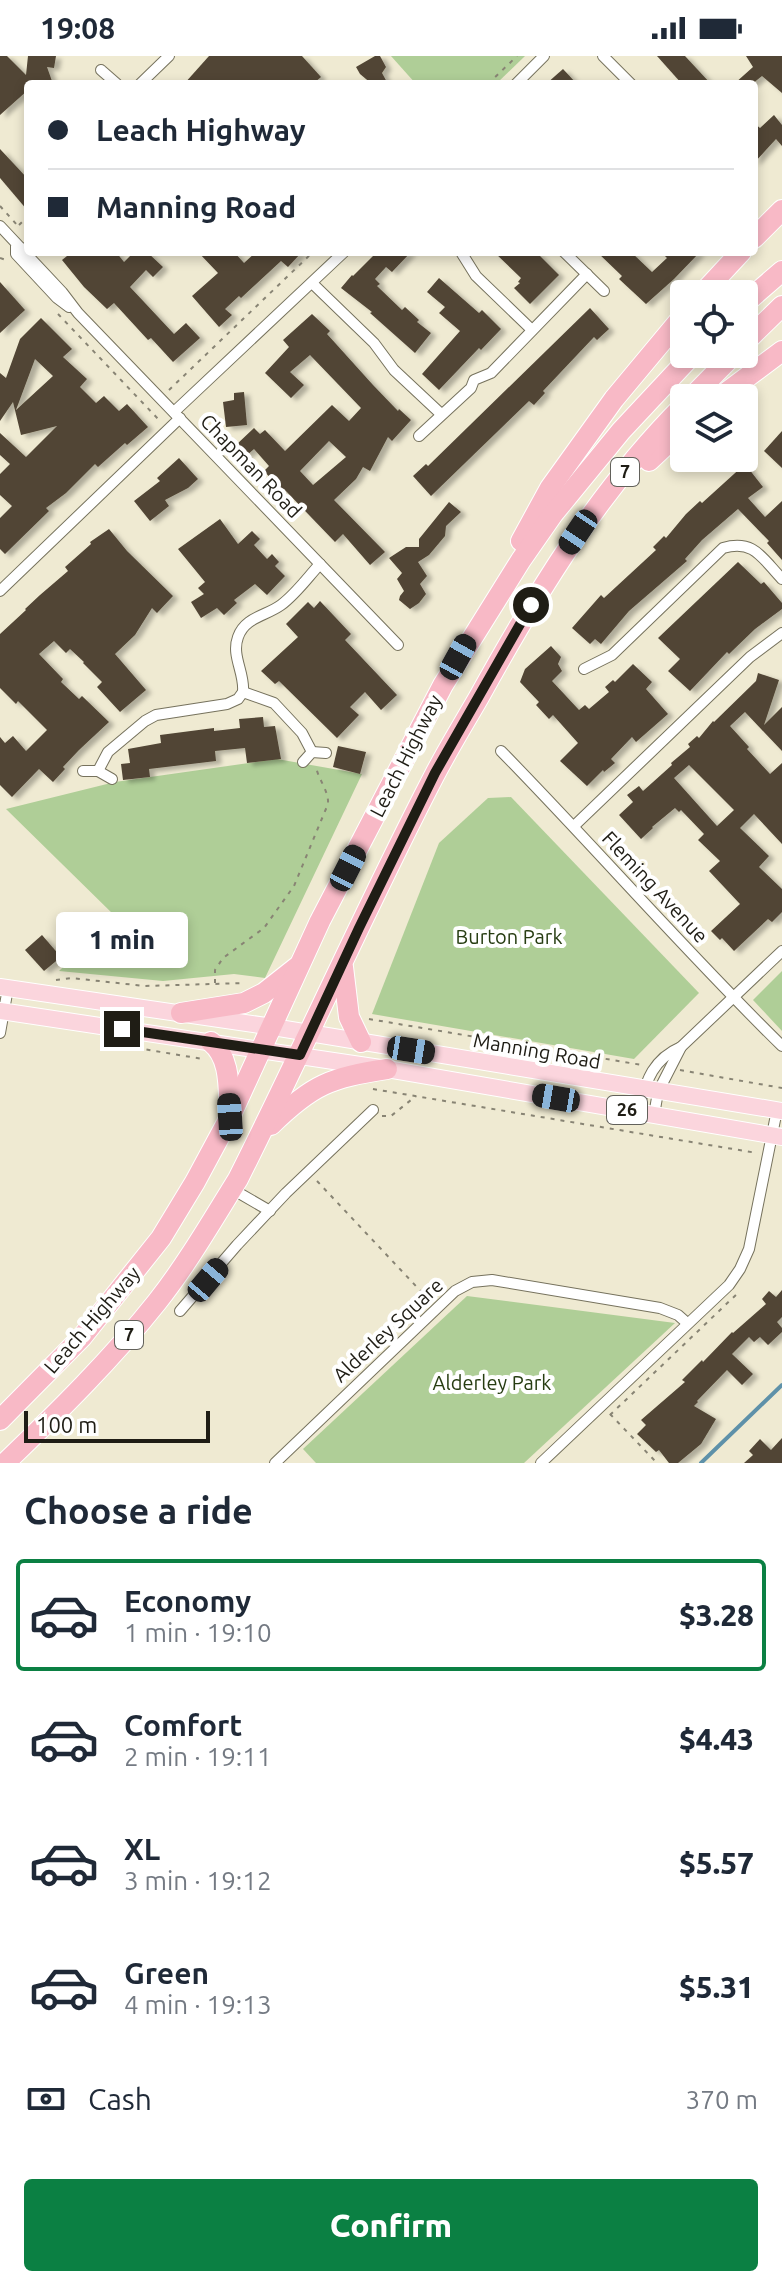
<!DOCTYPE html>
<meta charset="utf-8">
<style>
:root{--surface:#fff;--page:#f2f2f3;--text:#1f2937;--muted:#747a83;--line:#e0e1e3;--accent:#0b8043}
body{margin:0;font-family:Ubuntu,sans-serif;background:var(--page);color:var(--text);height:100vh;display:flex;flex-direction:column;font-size:30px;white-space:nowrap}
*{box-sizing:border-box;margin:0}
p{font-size:26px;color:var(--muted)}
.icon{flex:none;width:44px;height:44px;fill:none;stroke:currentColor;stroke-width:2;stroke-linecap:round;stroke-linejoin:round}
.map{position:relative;height:1407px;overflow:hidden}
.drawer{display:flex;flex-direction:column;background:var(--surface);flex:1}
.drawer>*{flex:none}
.top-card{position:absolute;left:24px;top:24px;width:734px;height:176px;border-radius:8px;box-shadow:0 4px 12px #0003;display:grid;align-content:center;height:176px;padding:0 24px;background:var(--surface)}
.tools{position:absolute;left:670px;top:224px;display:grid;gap:16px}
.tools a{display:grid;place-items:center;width:88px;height:88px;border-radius:8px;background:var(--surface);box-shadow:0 4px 12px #0003;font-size:40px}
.scale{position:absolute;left:24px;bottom:20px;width:186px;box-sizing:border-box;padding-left:8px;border:4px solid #1f1d15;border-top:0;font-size:22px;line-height:28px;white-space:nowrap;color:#1f1d15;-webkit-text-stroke:6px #fff;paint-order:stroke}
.end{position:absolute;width:36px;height:36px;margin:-18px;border:10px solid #1f1d15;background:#fff;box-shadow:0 0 0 4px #fff}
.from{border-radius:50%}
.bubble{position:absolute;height:56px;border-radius:8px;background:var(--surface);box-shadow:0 4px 12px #0003;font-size:26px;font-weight:800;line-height:56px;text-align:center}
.car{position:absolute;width:24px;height:48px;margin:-24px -12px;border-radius:10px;box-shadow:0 0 6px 2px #0007;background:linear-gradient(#222 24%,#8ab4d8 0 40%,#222 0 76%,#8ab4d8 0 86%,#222 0)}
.top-card b{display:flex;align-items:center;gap:28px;height:76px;font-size:30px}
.top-card b+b{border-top:2px solid var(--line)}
.top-card i{width:20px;height:20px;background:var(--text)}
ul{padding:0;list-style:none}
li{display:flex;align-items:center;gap:24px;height:112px;margin:0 16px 12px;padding:0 8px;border:4px solid transparent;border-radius:8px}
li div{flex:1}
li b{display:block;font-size:30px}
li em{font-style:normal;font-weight:800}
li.active{border-color:var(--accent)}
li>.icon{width:72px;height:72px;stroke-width:1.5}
h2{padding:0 24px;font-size:36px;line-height:96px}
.pay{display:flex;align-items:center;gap:20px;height:88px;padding:0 24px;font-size:30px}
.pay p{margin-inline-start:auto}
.action{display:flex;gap:16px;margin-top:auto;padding:16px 24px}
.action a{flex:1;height:92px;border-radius:8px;background:var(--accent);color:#fff;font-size:32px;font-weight:800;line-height:92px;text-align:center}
.status{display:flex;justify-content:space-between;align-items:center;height:56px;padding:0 40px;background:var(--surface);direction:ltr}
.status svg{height:22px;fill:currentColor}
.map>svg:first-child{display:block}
.green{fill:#afce97}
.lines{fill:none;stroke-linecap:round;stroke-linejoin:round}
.stream{stroke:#5e91a9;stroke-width:4}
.building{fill:#514534;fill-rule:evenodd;filter:url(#shadow)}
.street-casing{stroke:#76725d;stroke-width:12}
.primary-casing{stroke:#fff;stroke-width:18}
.highway-casing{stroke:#fff;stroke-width:22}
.path{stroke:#888474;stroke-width:2;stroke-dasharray:4 6;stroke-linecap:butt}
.street{stroke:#fff;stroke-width:10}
.primary{stroke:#fbd5dd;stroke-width:16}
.highway{stroke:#f8b9c6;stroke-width:20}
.route{stroke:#1f1d15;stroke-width:10}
.labels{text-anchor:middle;stroke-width:8;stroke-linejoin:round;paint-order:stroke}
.shield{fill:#fff;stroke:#62615b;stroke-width:2}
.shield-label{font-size:18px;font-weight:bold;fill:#1f1d15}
.street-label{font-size:20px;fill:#1f1d15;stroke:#fff}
.park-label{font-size:20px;fill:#273d12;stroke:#fff}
</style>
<div class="status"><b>19:08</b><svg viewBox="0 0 49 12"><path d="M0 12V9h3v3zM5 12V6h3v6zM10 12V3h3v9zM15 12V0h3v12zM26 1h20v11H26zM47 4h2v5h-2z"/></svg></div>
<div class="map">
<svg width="782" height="1407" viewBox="0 0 782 1407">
<defs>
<filter id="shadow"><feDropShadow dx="5.5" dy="3" stdDeviation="2" flood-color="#0004"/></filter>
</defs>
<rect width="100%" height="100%" fill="#efead2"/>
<g class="green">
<path d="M391 0H525L496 28H416Z"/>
<path d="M277 703 362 718 265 922 234 918 163 925 59 915 115 860 6 753 115 726Z"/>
<path d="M511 741 699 937 634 1003 372 958 439 787 488 742Z"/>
<path d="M782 915V975L753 944Z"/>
<path d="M467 1240 675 1267 524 1407H316L303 1393Z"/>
</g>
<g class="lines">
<path class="stream" d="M701 1407 782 1329"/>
</g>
<g class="building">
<path d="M0 0H7L26 19 28 0H56L54 12 47 11 53 28H28V34L0 59Z"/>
<path d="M209 0H302L321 21 313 28H184Z"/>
<path d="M375 0H380L386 11 382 17 388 28H372L360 18 356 11Z"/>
<path d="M657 0H685L711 28H682Z"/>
<path d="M746 0H782V37L762 20 752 28H734L753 11Z"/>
<path d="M563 13 577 28H546Z"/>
<path d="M774 59 782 69V90L776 83 754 107V67L760 72Z"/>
<path d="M0 93 28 123V155L0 122Z"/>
<path d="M72 196H116L124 206 134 196H147L163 211 153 221 146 214 130 231 174 278 186 267 200 282 173 306 151 282 148 284 114 247 107 253 84 231 62 204Z"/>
<path d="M198 196H234L244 207 256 196H302L288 211 281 205 241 242 239 240 225 253 232 259 219 271 192 240 218 217Z"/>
<path d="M377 196H411L392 216 386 211 375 223 380 228 377 230 402 254 405 251 419 264 417 266 431 277 415 297 370 257 372 256 341 232 352 219 353 220Z"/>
<path d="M494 196H536L559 219 530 248 514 232 520 227 518 226 521 222Z"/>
<path d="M597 196H631L652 216 667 202 661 196H700L674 223 646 248 619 223 622 220Z"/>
<path d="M439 222 479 257 482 254 501 273 481 294 479 292 439 334 422 318 460 275 439 257 445 251 427 236Z"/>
<path d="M0 226 25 254 0 277Z"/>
<path d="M590 252 609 273 597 284 594 281 543 335 545 337 534 349 529 345 431 440 413 420 426 408 428 410Z"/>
<path d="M312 258 330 275 327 278 373 329 398 355 399 353 411 364 392 385 388 381 370 415 363 411 356 423 334 444 385 496 370 509 343 478 335 486 284 433 282 435 264 415 269 410 254 393 246 400 236 389 254 372 260 378 265 374 285 395 332 349 349 365 361 352 310 299 290 316 304 329 291 342 265 317 289 291 283 284ZM329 385 346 401 313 429 300 415Z"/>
<path d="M41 262 72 293 63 301 87 323 80 331 96 347 104 340 119 355 127 348 148 371 127 389 125 387 98 411 95 408 66 437 46 452 49 455 5 498 0 493V462L12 450 0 439V418L10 408 0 399V377L26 401 57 370 21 379 13 346 0 365V317L6 322 20 283ZM35 303 53 320 16 354Z"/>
<path d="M244 336 247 369 226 371 223 346 234 344V337Z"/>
<path d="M782 375V412L764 395Z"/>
<path d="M179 402 198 423 188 432 165 444 169 450 150 465 134 445 160 425 157 422Z"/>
<path d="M745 408 763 431 748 442 765 461 782 445V504L767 487 769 485 738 453 702 484 685 503 687 505 629 555 601 588 595 583 590 588 572 572 601 539 604 542 656 494 653 491 664 480 666 482 686 458 700 445 702 447Z"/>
<path d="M449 446 461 456 446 470 445 480 429 499 418 506 427 520 420 528 426 538 419 547 410 553 399 544 400 540 404 535 397 523 402 517 389 502 406 491H419V483Z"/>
<path d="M220 463 238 488 252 475 260 483 254 489 267 503 272 498 279 506 275 510 285 520 267 539 255 528 234 544 237 547 224 559 217 552 201 562 191 546 204 538 198 532 205 526 178 493Z"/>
<path d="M109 473 127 495 173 540 157 557 152 552 135 579 115 598 146 634 120 656 97 631 102 626 83 607 84 606 70 593 66 597 54 585 39 598 63 623 61 626 79 643 82 640 109 666 79 694 63 711 65 713 53 726 39 713 12 741 0 729V681L5 687 13 680 26 695 47 674 18 645 16 648 0 632V578L26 554 25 553 40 539 68 515 65 511 91 488 90 486Z"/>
<path d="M738 506 761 528 764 526 782 547V553L755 573 729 598 727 596 690 635 668 615 680 603 658 582Z"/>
<path d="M320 545 351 578 345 584 397 639 381 654 365 636 350 651 359 659 337 682 279 625 275 628 261 615 298 581 286 568 308 546 314 552Z"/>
<path d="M551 590 561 601 558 608 562 615 552 625 579 654 585 649 589 653 609 636 605 631 613 624 615 626 633 608 652 626 646 633 668 658 636 686 632 681 611 703 615 707 604 716 603 714 587 730 560 705 578 687 553 659 549 663 536 649 539 646 520 626 525 613Z"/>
<path d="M758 617 779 624 764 669 782 651V695L745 656 730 670 749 691 747 693 770 718 782 707V788L754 758 740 772 769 800 759 811 782 833V856L772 866 768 863 734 895 722 882 720 884 711 875 740 848 709 815 720 805 698 784 704 778 681 754 679 756 675 752 652 771 653 772 641 783 619 759 633 746 627 739 639 730 643 735 672 709 671 707 690 691 688 688 697 680 699 682 713 665 714 666 756 625ZM689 709 734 754 717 770 674 722Z"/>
<path d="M263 661 264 671 275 670 281 703 247 707 245 692 215 695 216 705 149 713 150 721 123 724 121 708 130 707 128 693 161 687 160 679 214 672V675L240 672 239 663Z"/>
<path d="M338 690 366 696 360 718 333 711Z"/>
<path d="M42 879 61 901 44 915 25 894Z"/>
<path d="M782 1234V1261L777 1266 782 1272V1276L768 1289 760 1281 754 1286 749 1281 732 1298 753 1318 742 1329 727 1314 697 1345 698 1346 694 1350 716 1363 701 1388 678 1407H669L659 1394 656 1396 637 1378 646 1369 641 1364 685 1326 682 1324 702 1304 703 1306 732 1276 733 1277 766 1248 762 1243 769 1235 776 1241Z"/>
<path d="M782 1382V1407H744L753 1399 749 1395 760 1383 771 1394Z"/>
</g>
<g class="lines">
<defs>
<g id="street">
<path d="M603 0 631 28"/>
<path d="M101 14 117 28"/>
<path d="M140 28 169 0"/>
<path d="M516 28 544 0"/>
<path d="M0 170 62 236 78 257 398 589"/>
<path d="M21 192 16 191V198L57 242 69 251"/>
<path d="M461 196 476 220 532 274"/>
<path d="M564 196 604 235"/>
<path d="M312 227 374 287 394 314 441 358"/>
<path d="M174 356 344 196"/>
<path d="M419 380 471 332 474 324 491 317 587 218"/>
<path d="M0 535 180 362"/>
<path d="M584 613 612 599 723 492C754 483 762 502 782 523"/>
<path d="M243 636C245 617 231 600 238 581 245 561 266 560 281 549 296 538 308 521 320 508"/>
<path d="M243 636 274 647 302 677 312 696"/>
<path d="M501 695C596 792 685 895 782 990"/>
<path d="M303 706 312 696 326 697"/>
<path d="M83 715H98L112 723"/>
<path d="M98 715 108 696 145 665 156 659 227 648 238 643 243 636"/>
<path d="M574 770 750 601 782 577"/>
<path d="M0 977 8 932"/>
<path d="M637 1056C646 1027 651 1004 681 991L782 895"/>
<path d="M654 1059 658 1036 681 991"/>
<path d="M232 1133 270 1155"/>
<path d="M180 1255 237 1189 286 1137 373 1054"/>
<path d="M275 1407 455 1235 472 1226 492 1224 660 1252 678 1259 687 1267"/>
<path d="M541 1407 729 1229 740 1213 749 1193 777 1054"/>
</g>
<g id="primary">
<path d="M0 931 273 971 782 1055"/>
<path d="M0 955 387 1013 782 1081"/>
</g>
<g id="highway">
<path d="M754 182 782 154"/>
<path d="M702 238 741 196"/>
<path d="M744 248 782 215"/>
<path d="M744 287 782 250"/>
<path d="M691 342 734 298"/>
<path d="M719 342 782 295"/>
<path d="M649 405 684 372"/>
<path d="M521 485 550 432 614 343 684 259"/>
<path d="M343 911 349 961 361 986"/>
<path d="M181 957 244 947 264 937 297 911"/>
<path d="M211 986C232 1003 228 1035 230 1061"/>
<path d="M271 1069C313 1028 330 1022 387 1013"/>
<path d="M0 1364 82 1281 161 1182 195 1126 230 1061 320 865 443 629 521 504 553 458 621 375 693 298"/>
<path d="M5 1407C58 1356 111 1304 157 1246 187 1208 212 1165 238 1123 305 990 365 853 434 720 448 693 464 667 479 641 537 536 599 434 684 349"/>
</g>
</defs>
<use href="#street" class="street-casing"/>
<use href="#primary" class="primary-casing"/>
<use href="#highway" class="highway-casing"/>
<g class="path">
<path d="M488 28 517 0"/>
<path d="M0 150 18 170"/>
<path d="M19 169 28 160"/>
<path d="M0 202 6 204"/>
<path d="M58 258 161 366"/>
<path d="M169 334 313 196"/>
<path d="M56 924 71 922 145 930 245 927"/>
<path d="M215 927V914L223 902 264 872 294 830 328 748C329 735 319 725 316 711"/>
<path d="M369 963 642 1009"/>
<path d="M107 987 203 1003"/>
<path d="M680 1014 782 1032"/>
<path d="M373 1033 757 1097"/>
<path d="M382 1060H391L416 1040"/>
<path d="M317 1125 430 1245"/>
<path d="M610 1358 657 1407"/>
<path d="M610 1359 740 1235"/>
</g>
<use href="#street" class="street"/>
<use href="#primary" class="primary"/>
<use href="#highway" class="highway"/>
</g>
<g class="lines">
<path class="route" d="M122 973 300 999 359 872 435 717 531 549"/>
</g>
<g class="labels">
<g class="shield">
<rect x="611" y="402" width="28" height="28" rx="6"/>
<rect x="607" y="1040" width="40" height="28" rx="6"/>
<rect x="115" y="1265" width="28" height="28" rx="6"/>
</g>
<g class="shield-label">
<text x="625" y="422">7</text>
<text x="627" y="1060">26</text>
<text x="129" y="1285">7</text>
</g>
<g class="street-label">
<text transform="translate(251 410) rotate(46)" y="7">Chapman Road</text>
<text transform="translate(406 700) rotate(-63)" y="7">Leach Highway</text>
<text transform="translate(655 831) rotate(47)" y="7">Fleming Avenue</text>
<text transform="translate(537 995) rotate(10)" y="7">Manning Road</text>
<text transform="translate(92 1264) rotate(-49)" y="7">Leach Highway</text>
<text transform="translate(388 1274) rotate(-43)" y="7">Alderley Square</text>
</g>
<g class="park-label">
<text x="509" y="888">Burton Park</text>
<text x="492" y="1334">Alderley Park</text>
</g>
</g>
</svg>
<div class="tools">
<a><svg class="icon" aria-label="locate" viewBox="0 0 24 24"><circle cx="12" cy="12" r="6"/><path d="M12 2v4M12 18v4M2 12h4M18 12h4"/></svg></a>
<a><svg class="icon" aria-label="layers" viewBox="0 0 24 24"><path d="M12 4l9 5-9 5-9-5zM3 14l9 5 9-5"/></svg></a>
</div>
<div class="scale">100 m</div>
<i class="end from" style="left:531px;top:549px"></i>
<i class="end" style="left:122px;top:973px"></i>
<div class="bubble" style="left:56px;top:856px;width:132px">1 min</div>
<i class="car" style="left:578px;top:476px;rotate:214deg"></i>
<i class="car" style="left:458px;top:601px;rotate:29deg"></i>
<i class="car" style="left:348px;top:812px;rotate:27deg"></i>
<i class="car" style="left:411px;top:994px;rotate:99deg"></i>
<i class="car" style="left:556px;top:1042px;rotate:280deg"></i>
<i class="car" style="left:230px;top:1061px;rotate:356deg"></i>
<i class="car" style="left:208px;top:1224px;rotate:40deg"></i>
<div class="top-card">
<b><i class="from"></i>Leach Highway</b>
<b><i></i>Manning Road</b>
</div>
</div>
<section class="drawer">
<h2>Choose a ride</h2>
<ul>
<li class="active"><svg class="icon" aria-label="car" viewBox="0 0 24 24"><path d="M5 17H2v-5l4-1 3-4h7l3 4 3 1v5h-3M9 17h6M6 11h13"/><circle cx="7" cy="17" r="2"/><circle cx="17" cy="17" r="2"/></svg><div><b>Economy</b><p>1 min · 19:10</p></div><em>$3.28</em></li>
<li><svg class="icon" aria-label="car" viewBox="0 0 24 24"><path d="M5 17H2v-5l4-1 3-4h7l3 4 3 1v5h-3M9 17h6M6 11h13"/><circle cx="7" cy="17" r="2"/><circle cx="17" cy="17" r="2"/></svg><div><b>Comfort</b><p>2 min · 19:11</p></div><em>$4.43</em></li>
<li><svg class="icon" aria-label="car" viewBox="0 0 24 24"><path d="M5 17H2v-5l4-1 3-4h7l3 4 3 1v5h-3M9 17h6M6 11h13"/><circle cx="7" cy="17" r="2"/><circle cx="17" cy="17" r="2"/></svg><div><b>XL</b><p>3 min · 19:12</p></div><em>$5.57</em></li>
<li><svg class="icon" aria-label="car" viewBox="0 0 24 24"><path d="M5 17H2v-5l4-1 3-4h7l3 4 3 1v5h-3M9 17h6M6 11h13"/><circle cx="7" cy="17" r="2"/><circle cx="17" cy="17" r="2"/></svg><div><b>Green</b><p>4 min · 19:13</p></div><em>$5.31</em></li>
</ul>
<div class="pay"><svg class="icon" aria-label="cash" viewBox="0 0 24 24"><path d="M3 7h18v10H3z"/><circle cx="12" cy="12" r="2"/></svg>Cash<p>370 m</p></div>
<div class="action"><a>Confirm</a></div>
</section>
